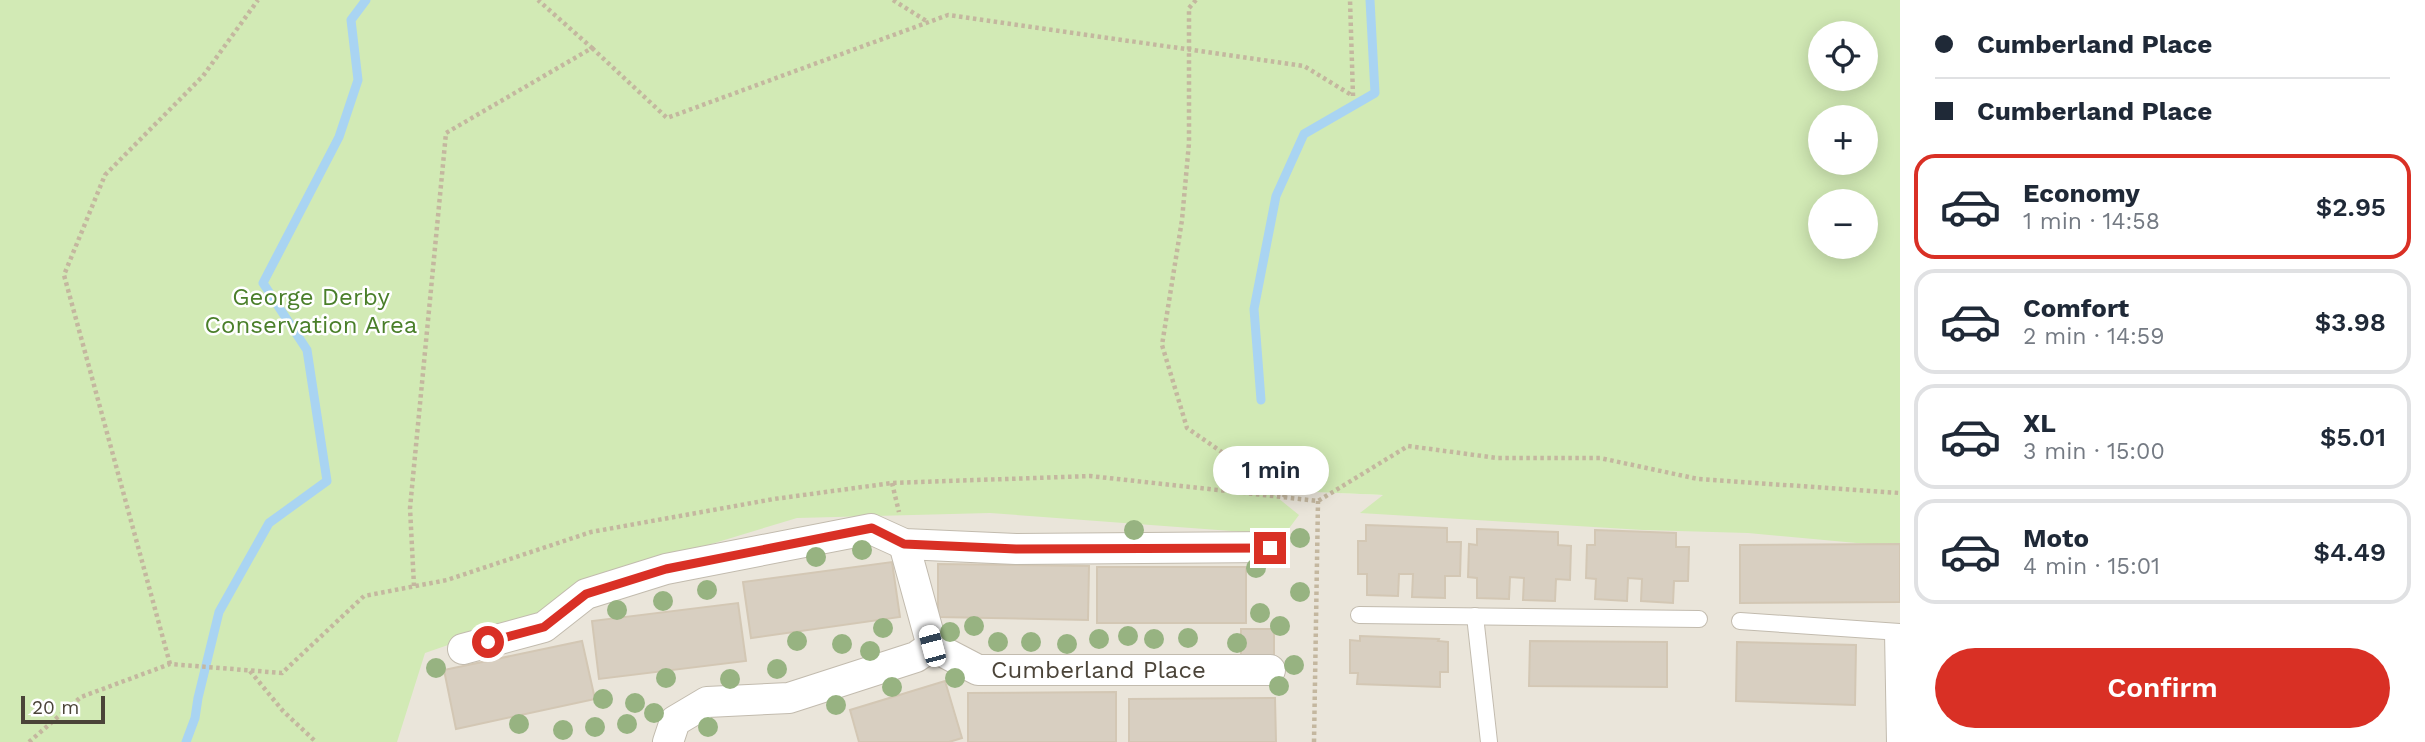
<!DOCTYPE html>
<meta charset="utf-8">
<style>
:root{--surface:#fff;--page:#f2f2f3;--text:#1f2937;--muted:#747a83;--line:#e0e1e3;--accent:#d93025}
body{margin:0;font-family:"Work Sans",sans-serif;background:var(--page);color:var(--text);height:100vh;display:flex;flex-direction:column;font-size:26px;white-space:nowrap}
*{box-sizing:border-box;margin:0}
p{font-size:23px;color:var(--muted)}
.icon{flex:none;width:38px;height:38px;fill:none;stroke:currentColor;stroke-width:2;stroke-linecap:round;stroke-linejoin:round}
.map{position:relative;flex:1;overflow:hidden}
.side{display:flex;flex-direction:column;background:var(--surface);width:525px}
.side>*{flex:none}
.hud{display:grid;align-content:center;height:154px;padding:0 35px;background:var(--surface)}
.buttons{position:absolute;left:1808px;top:21px;display:grid;gap:14px}
.buttons a{display:grid;place-items:center;width:70px;height:70px;border-radius:50%;background:var(--surface);box-shadow:0 4px 18px #0003;font-size:35px}
.scale{position:absolute;left:21px;bottom:18px;width:84px;box-sizing:border-box;padding-left:7px;border:4px solid #4b4439;border-top:0;font-size:19px;line-height:24px;white-space:nowrap;color:#4b4439;-webkit-text-stroke:5px #fff;paint-order:stroke}
.end{position:absolute;width:32px;height:32px;margin:-16px;border:9px solid #d93025;background:#fff;box-shadow:0 0 0 4px #fff}
.from{border-radius:50%}
.bubble{position:absolute;height:49px;border-radius:24px;background:var(--surface);box-shadow:0 4px 18px #0003;font-size:23px;font-weight:600;line-height:49px;text-align:center}
.car{position:absolute;width:21px;height:42px;margin:-21px -10px;border-radius:9px;box-shadow:0 0 5px 2px #0007;background:linear-gradient(#fff 24%,#345 0 40%,#fff 0 76%,#345 0 86%,#fff 0)}
.hud b{display:flex;align-items:center;gap:24px;height:66px;font-size:26px}
.hud b+b{border-top:2px solid var(--line)}
.hud i{width:18px;height:18px;background:var(--text)}
ul{padding:0;list-style:none}
li{display:flex;align-items:center;gap:21px;height:105px;margin:0 14px 10px;padding:0 21px;border:4px solid var(--line);border-radius:21px}
li div{flex:1}
li b{display:block;font-size:26px}
li em{font-style:normal;font-weight:600}
li.selected{border-color:var(--accent)}
li>.icon{width:63px;height:63px;stroke-width:1.5}
.primary-button{display:flex;gap:14px;margin-top:auto;padding:14px 35px}
.primary-button a{flex:1;height:80px;border-radius:42px;background:var(--accent);color:#fff;font-size:28px;font-weight:600;line-height:80px;text-align:center}
main{display:flex;flex:1;min-height:0}
.map>svg:first-child{display:block}
.residential{fill:#eae5da}
.green{fill:#d2eab5;fill-rule:evenodd}
.lines{fill:none;stroke-linecap:round;stroke-linejoin:round}
.stream{stroke:#a9d4f2;stroke-width:9}
.building{fill:#d8cfc1;stroke:#d3c7b4;stroke-width:2}
.lane-casing{stroke:#c2bbae;stroke-width:18}
.street-casing{stroke:#c2bbae;stroke-width:32}
.path{stroke:#c4b79f;stroke-width:4.5;stroke-dasharray:3.5 3.5;stroke-linecap:butt}
.lane{stroke:#fff;stroke-width:16}
.street{stroke:#fff;stroke-width:30}
.tree{fill:#97b381}
.route{stroke:#d93025;stroke-width:9}
.labels{text-anchor:middle;stroke-width:5;stroke-linejoin:round;paint-order:stroke}
.park-label{font-size:24px;fill:#4a7f2a;stroke:#fff}
.street-label{font-size:24px;fill:#4b4439;stroke:#fff}
</style>
<main>
<div class="map">
<svg width="1900" height="742" viewBox="0 0 1900 742">
<rect width="100%" height="100%" fill="#f6f3ec"/>
<path class="residential" d="M607 468 1097 481 1721 512 1900 528V742H367L404 640Z"/>
<path class="green" d="M0 0H1900V547L1748 533 1643 530 1360 513 1383 495 1268 490 1299 515 1284 535 990 513 797 518 576 585 540 613 425 653 397 742H0ZM1820 33H1866V79H1820ZM1820 117H1866V163H1820ZM1820 201H1866V247H1820Z"/>
<g class="lines">
<g class="stream">
<path d="M1261 400 1254 309 1276 196 1304 134 1375 93 1370 0"/>
<path d="M186 742 195 718 198 698 219 612 269 523 327 481 307 350 263 283 339 137 358 80 351 20 366 0"/>
</g>
</g>
<g class="building">
<path d="M1366 525 1447 528V542H1461L1460 576H1445V598L1412 597 1413 574H1399L1398 596 1367 595V574H1358V541H1366Z"/>
<path d="M1477 529 1558 532V545L1571 546 1570 580 1556 579 1555 601 1523 600 1524 578 1510 577 1509 599 1477 598V578L1468 577 1469 544 1477 545Z"/>
<path d="M1595 530 1676 533V547H1689L1688 581H1674L1673 603 1641 601 1642 579 1628 578 1627 601 1595 599 1596 579 1586 578 1587 545H1595Z"/>
<path d="M1900 544V602L1740 603V545Z"/>
<path d="M892 562 900 617 751 638 743 582Z"/>
<path d="M938 564 1089 566 1088 620 938 617Z"/>
<rect x="1097" y="567" width="149" height="56"/>
<path d="M738 603 746 661 599 679 592 621Z"/>
<rect x="1241" y="629" width="33" height="28"/>
<path d="M1360 636 1439 639 1438 641 1448 642V672H1440V687L1357 684 1358 673H1350V640L1360 641Z"/>
<path d="M582 641 595 699 456 729 444 670Z"/>
<path d="M1530 641 1667 642V687L1529 686Z"/>
<path d="M1737 642 1856 645 1855 705 1736 701Z"/>
<path d="M945 681 962 738 949 742H859L850 710Z"/>
<path d="M1116 692V742H968V693Z"/>
<path d="M1275 698 1276 742H1129V699Z"/>
</g>
<g class="lines">
<defs>
<g id="lane">
<path d="M1359 615 1699 619"/>
<path d="M1475 616 1489 742"/>
<path d="M1740 621 1900 632"/>
<path d="M1893 632 1895 742"/>
</g>
<g id="street">
<path id="s1" d="M904 544 932 646 978 670H1270"/>
<path d="M463 649 544 627 586 594 666 569 871 529 904 544 1016 549 1270 547"/>
<path d="M668 742 675 721 707 702 789 698 916 657 932 646"/>
</g>
</defs>
<use href="#lane" class="lane-casing"/>
<use href="#street" class="street-casing"/>
<g class="path">
<path d="M893 0 928 22"/>
<path d="M1196 0 1189 8V143L1182 220 1162 345 1187 428 1288 498"/>
<path d="M592 48 667 118 948 15 1304 66 1353 96 1350 0"/>
<path d="M892 483 899 512"/>
<path d="M414 586 410 508 446 133 592 48 538 0"/>
<path d="M170 664 64 275 105 175 203 76 258 0"/>
<path d="M250 671 283 711 316 742"/>
<path d="M29 742 81 697 170 664 282 673 364 596 447 580 591 532 774 499 892 483 1090 476 1318 501 1408 446 1497 458H1600L1698 479 1900 493"/>
<path d="M1314 742 1318 501"/>
</g>
<use href="#lane" class="lane"/>
<use href="#street" class="street"/>
</g>
<g class="tree">
<circle cx="1134" cy="530" r="10"/>
<circle cx="1300" cy="538" r="10"/>
<circle cx="862" cy="550" r="10"/>
<circle cx="816" cy="557" r="10"/>
<circle cx="1256" cy="568" r="10"/>
<circle cx="707" cy="590" r="10"/>
<circle cx="1300" cy="592" r="10"/>
<circle cx="663" cy="601" r="10"/>
<circle cx="617" cy="610" r="10"/>
<circle cx="1260" cy="613" r="10"/>
<circle cx="974" cy="626" r="10"/>
<circle cx="1280" cy="626" r="10"/>
<circle cx="883" cy="628" r="10"/>
<circle cx="950" cy="632" r="10"/>
<circle cx="1128" cy="636" r="10"/>
<circle cx="1188" cy="638" r="10"/>
<circle cx="1099" cy="639" r="10"/>
<circle cx="1154" cy="639" r="10"/>
<circle cx="797" cy="641" r="10"/>
<circle cx="998" cy="642" r="10"/>
<circle cx="1031" cy="642" r="10"/>
<circle cx="1237" cy="643" r="10"/>
<circle cx="842" cy="644" r="10"/>
<circle cx="1067" cy="644" r="10"/>
<circle cx="870" cy="651" r="10"/>
<circle cx="1294" cy="665" r="10"/>
<circle cx="436" cy="668" r="10"/>
<circle cx="777" cy="669" r="10"/>
<circle cx="666" cy="678" r="10"/>
<circle cx="955" cy="678" r="10"/>
<circle cx="730" cy="679" r="10"/>
<circle cx="1279" cy="686" r="10"/>
<circle cx="892" cy="687" r="10"/>
<circle cx="603" cy="699" r="10"/>
<circle cx="635" cy="703" r="10"/>
<circle cx="836" cy="705" r="10"/>
<circle cx="654" cy="713" r="10"/>
<circle cx="519" cy="724" r="10"/>
<circle cx="627" cy="724" r="10"/>
<circle cx="595" cy="727" r="10"/>
<circle cx="708" cy="727" r="10"/>
<circle cx="563" cy="730" r="10"/>
</g>
<g class="lines">
<path class="route" d="M488 642 544 627 586 594 666 569 872 528 904 544 1016 549 1270 548"/>
</g>
<g class="labels">
<g class="park-label">
<text x="311" y="305">George Derby<tspan x="311" dy="28">Conservation Area</tspan></text>
</g>
<g class="street-label">
<text dy="8" stroke="none"><textPath href="#s1" startOffset="278">Cumberland Place</textPath></text>
</g>
</g>
</svg>
<div class="buttons">
<a><svg class="icon" aria-label="locate" viewBox="0 0 24 24"><circle cx="12" cy="12" r="6"/><path d="M12 2v4M12 18v4M2 12h4M18 12h4"/></svg></a>
<a>+</a>
<a>−</a>
</div>
<div class="scale">20 m</div>
<i class="end from" style="left:488px;top:642px"></i>
<i class="end" style="left:1270px;top:548px"></i>
<div class="bubble" style="left:1213px;top:446px;width:116px">1 min</div>
<i class="car" style="left:932px;top:646px;rotate:345deg"></i>
</div>
<section class="side">
<div class="hud">
<b><i class="from"></i>Cumberland Place</b>
<b><i></i>Cumberland Place</b>
</div>
<ul>
<li class="selected"><svg class="icon" aria-label="car" viewBox="0 0 24 24"><path d="M5 17H2v-5l4-1 3-4h7l3 4 3 1v5h-3M9 17h6M6 11h13"/><circle cx="7" cy="17" r="2"/><circle cx="17" cy="17" r="2"/></svg><div><b>Economy</b><p>1 min · 14:58</p></div><em>$2.95</em></li>
<li><svg class="icon" aria-label="car" viewBox="0 0 24 24"><path d="M5 17H2v-5l4-1 3-4h7l3 4 3 1v5h-3M9 17h6M6 11h13"/><circle cx="7" cy="17" r="2"/><circle cx="17" cy="17" r="2"/></svg><div><b>Comfort</b><p>2 min · 14:59</p></div><em>$3.98</em></li>
<li><svg class="icon" aria-label="car" viewBox="0 0 24 24"><path d="M5 17H2v-5l4-1 3-4h7l3 4 3 1v5h-3M9 17h6M6 11h13"/><circle cx="7" cy="17" r="2"/><circle cx="17" cy="17" r="2"/></svg><div><b>XL</b><p>3 min · 15:00</p></div><em>$5.01</em></li>
<li><svg class="icon" aria-label="car" viewBox="0 0 24 24"><path d="M5 17H2v-5l4-1 3-4h7l3 4 3 1v5h-3M9 17h6M6 11h13"/><circle cx="7" cy="17" r="2"/><circle cx="17" cy="17" r="2"/></svg><div><b>Moto</b><p>4 min · 15:01</p></div><em>$4.49</em></li>
</ul>
<div class="primary-button"><a>Confirm</a></div>
</section>
</main>
